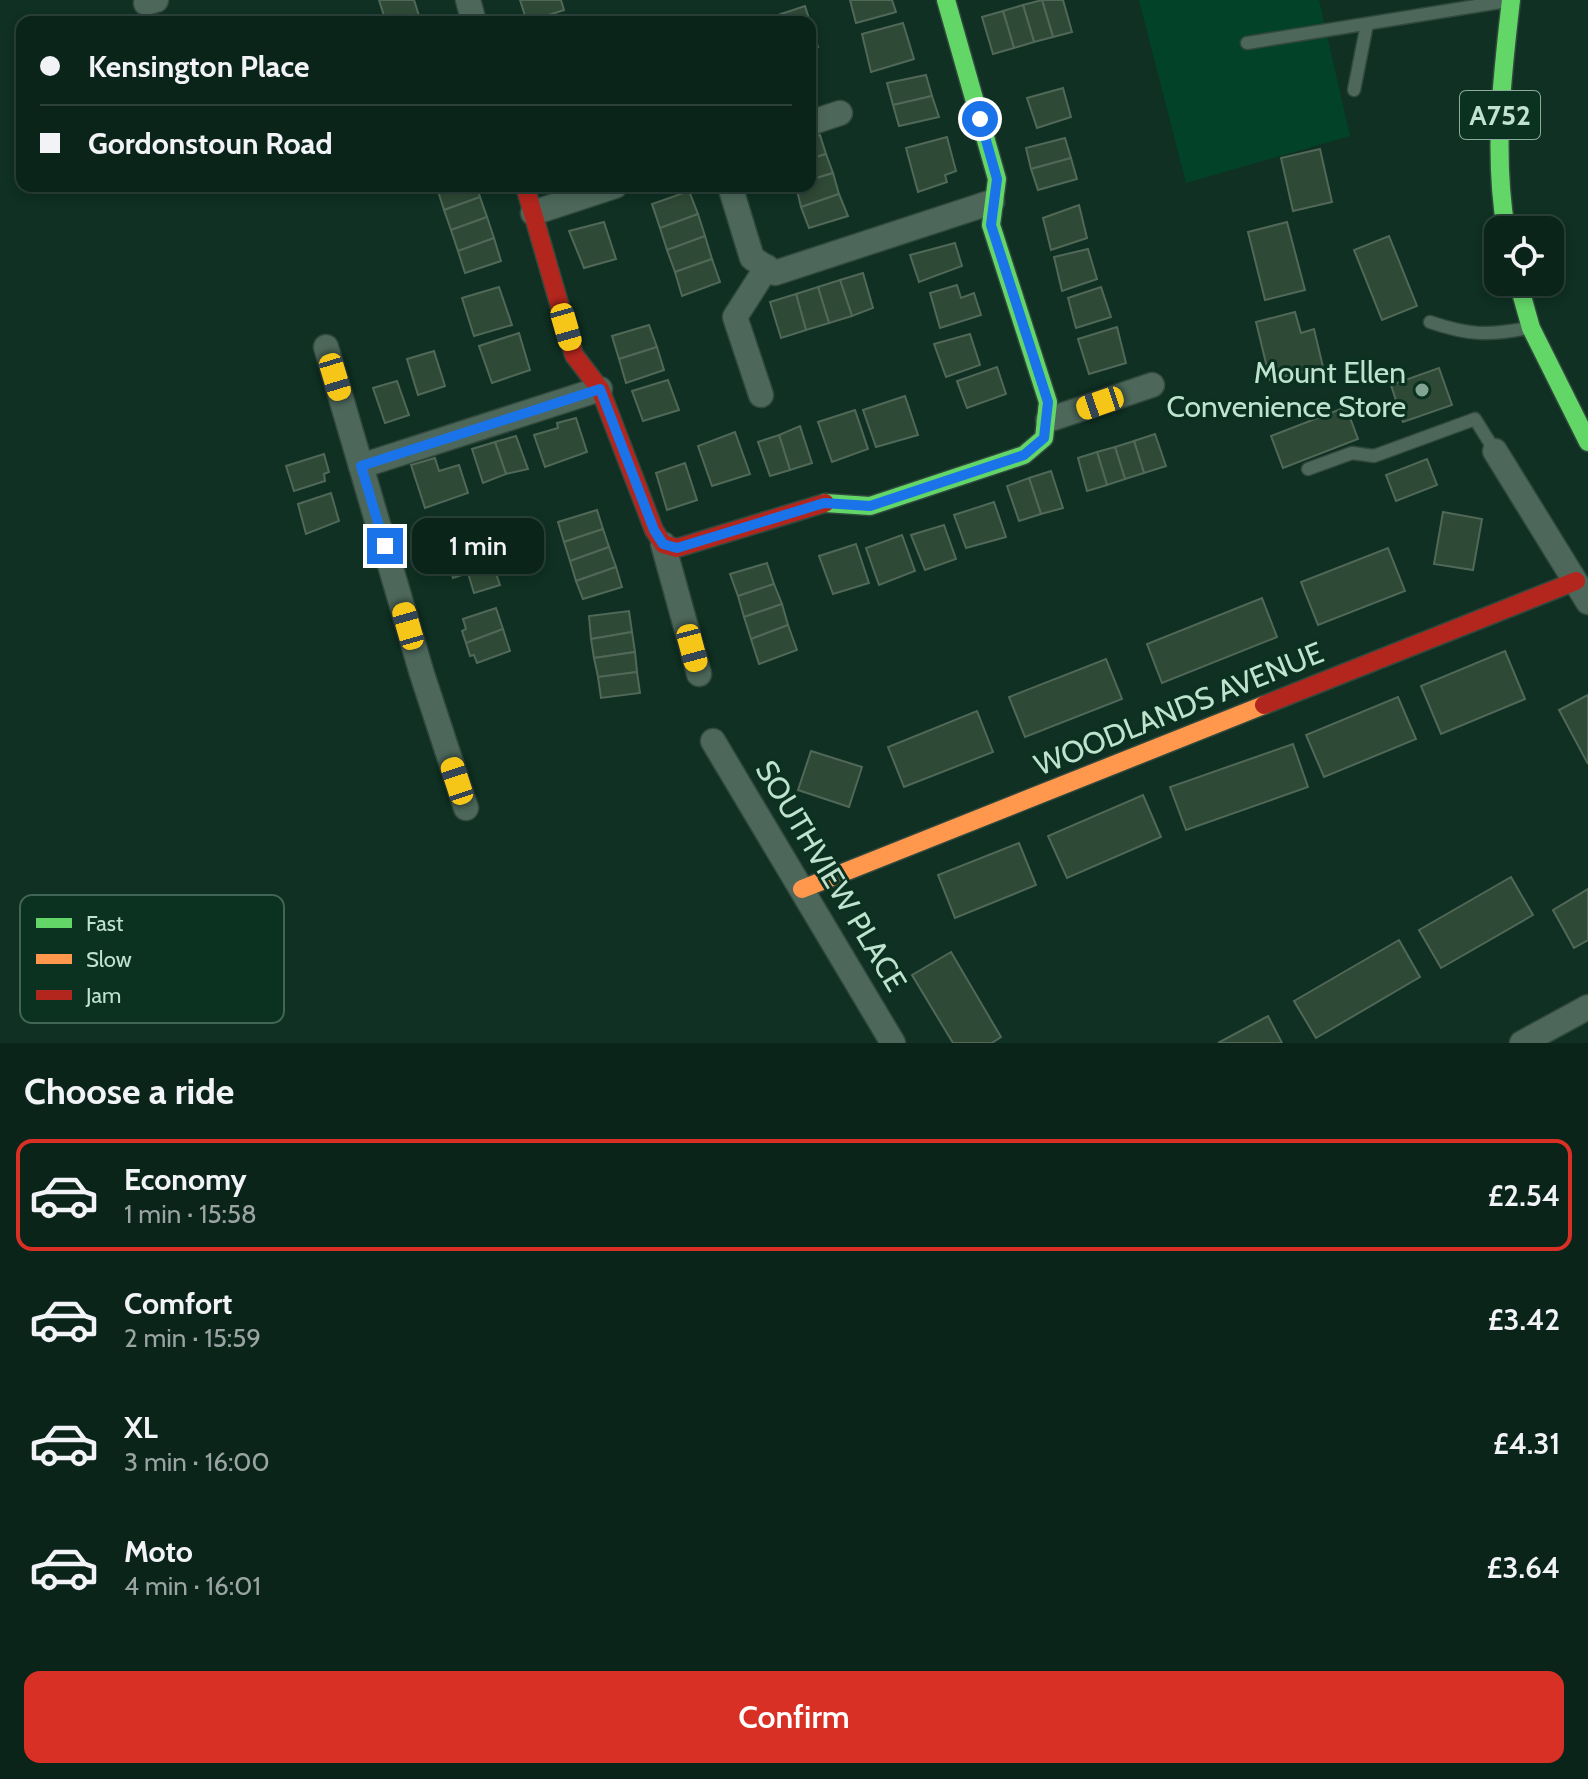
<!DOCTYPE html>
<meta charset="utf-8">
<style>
:root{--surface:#0b241a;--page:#193027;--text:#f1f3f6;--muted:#9aa4a2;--line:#2b4139;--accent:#d93025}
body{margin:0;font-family:Cabin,sans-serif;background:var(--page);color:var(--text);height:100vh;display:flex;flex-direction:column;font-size:30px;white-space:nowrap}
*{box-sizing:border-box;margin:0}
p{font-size:26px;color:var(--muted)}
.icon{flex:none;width:44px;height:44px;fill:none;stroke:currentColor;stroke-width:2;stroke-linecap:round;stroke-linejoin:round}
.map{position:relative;height:1043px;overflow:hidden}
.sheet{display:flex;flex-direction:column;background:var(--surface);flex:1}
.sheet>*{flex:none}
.top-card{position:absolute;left:16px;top:16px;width:800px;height:176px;border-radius:16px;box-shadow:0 4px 12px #0003,0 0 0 2px var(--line);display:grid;align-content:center;height:176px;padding:0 24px;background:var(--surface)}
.tools{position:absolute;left:1484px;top:216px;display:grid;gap:16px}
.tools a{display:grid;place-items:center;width:80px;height:80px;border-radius:16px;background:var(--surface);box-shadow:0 4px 12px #0003,0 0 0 2px var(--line);font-size:40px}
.end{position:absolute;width:36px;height:36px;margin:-18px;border:10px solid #1a73e8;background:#fff;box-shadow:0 0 0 4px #fff}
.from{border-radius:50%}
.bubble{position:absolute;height:56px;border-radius:16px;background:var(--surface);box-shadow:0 4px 12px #0003,0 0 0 2px var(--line);font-size:26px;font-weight:600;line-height:56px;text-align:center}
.car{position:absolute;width:24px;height:48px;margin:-24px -12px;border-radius:10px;box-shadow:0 0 6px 2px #0007;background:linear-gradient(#f5c518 24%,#345 0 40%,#f5c518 0 76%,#345 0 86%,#f5c518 0)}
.top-card b{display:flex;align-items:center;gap:28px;height:76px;font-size:30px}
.top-card b+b{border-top:2px solid var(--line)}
.top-card i{width:20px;height:20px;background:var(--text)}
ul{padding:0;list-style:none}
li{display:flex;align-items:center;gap:24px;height:112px;margin:0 16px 12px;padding:0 8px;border:4px solid transparent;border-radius:16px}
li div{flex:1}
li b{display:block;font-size:30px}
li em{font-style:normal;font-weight:600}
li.on{border-color:var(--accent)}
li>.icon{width:72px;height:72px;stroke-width:1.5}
h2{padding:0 24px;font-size:36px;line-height:96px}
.primary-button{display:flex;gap:16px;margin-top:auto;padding:16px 24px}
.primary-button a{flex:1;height:92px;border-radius:16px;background:var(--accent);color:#fff;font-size:32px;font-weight:600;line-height:92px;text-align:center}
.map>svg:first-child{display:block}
.built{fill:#024229}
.building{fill:#2e4935;stroke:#516858;stroke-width:2}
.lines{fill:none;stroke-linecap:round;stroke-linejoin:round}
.lane-casing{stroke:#31483d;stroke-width:15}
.street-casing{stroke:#31483d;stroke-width:27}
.fast-casing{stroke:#31483d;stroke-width:21}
.slow-casing{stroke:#31483d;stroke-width:21}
.jam-casing{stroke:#31483d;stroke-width:21}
.lane{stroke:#4d685b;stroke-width:12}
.street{stroke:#4d685b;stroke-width:24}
.fast{stroke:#63d668;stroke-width:18}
.slow{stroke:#ff974d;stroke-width:18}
.jam{stroke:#b3261e;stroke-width:18}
.route{stroke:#1a73e8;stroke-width:10}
.poi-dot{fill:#82a493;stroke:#0b3120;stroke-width:3}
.labels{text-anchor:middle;stroke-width:6;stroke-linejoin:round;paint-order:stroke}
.shield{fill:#0b3120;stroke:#8aad9a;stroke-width:2}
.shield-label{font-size:28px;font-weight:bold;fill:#c0e2cf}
.poi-label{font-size:30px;fill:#c0e2cf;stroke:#0b3120;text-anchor:end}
.street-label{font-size:30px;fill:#c0e2cf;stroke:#0b3120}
.key{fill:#0b3120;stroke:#416655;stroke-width:2}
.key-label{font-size:22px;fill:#c0e2cf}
</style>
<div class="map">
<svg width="1588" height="1043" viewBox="0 0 1588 1043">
<rect width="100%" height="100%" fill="#0f3023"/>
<path class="built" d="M1139 0H1319L1350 136 1186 183Z"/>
<g class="building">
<path d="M379 0H414L420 19 413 22H386Z"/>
<path d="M520 0H561L564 10 527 22Z"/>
<path d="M850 0H892L896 12 856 23Z"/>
<path d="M1042 0H1063L1072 32 1053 37Z"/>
<path d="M1042 0 1053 37 1034 42 1023 5Z"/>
<path d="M1023 5 1034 42 1014 48 1003 11Z"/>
<path d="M805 6 818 47 810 50V22H783L781 14Z"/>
<path d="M1003 11 1014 48 993 54 982 17Z"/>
<path d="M781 14 783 22H757Z"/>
<path d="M903 23 914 59 871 72 862 34Z"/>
<path d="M926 75 932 96 893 105 887 83Z"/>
<path d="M1063 88 1071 117 1037 128 1027 98Z"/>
<path d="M932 96 939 117 899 126 893 105Z"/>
<path d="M820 135 826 154 810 159V138Z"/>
<path d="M947 137 956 171 945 175 947 182 918 192 906 148Z"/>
<path d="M1065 138 1071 158 1031 169 1026 148Z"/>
<path d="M1320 149 1332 202 1293 211 1281 158Z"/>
<path d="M826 154 833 173 810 180V159Z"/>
<path d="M1071 158 1077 179 1038 190 1031 169Z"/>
<path d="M833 173 839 194 801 207 796 186H810V180Z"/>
<path d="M445 186H476L480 197 444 210 437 188Z"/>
<path d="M689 191 698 214 660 228 652 204Z"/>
<path d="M839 194 848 216 809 228 801 207Z"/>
<path d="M480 197 487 217 451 230 444 210Z"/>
<path d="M1079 205 1087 238 1051 250 1043 218Z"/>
<path d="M698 214 705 236 667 250 660 228Z"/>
<path d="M487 217 494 238 458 251 451 230Z"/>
<path d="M604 222 616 259 584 268 569 231Z"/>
<path d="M1287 222 1305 290 1265 300 1248 232Z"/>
<path d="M705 236 712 259 675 272 667 250Z"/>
<path d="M1389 236 1417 306 1382 320 1354 250Z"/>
<path d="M494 238 501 261 465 273 458 251Z"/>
<path d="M955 243 962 266 919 282 910 255Z"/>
<path d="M1088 249 1097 279 1062 291 1054 257Z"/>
<path d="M712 259 720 282 682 296 675 272Z"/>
<path d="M863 273 873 308 852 316 840 280Z"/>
<path d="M840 280 852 316 829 323 818 287Z"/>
<path d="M957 285 961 298 974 293 981 315 940 328 930 293Z"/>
<path d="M499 287 512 325 474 336 462 298Z"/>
<path d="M818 287 829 323 806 330 796 294Z"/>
<path d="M1101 287 1111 317 1076 328 1068 298Z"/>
<path d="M796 294 806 330 781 338 770 302Z"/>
<path d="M1295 312 1301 333 1314 329 1323 367 1270 380 1256 322Z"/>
<path d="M649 325 657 347 619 359 612 336Z"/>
<path d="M1117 327 1126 363 1089 374 1078 339Z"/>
<path d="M519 333 530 370 492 383 479 346Z"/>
<path d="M970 334 980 365 946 377 934 344Z"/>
<path d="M657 347 664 370 626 383 619 359Z"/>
<path d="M434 351 445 386 418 395 407 359Z"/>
<path d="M997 367 1006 394 967 408 957 381Z"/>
<path d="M1439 368 1452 405 1403 422 1391 385Z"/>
<path d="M668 380 679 410 643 421 632 391Z"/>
<path d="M397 381 409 415 385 423 373 388Z"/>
<path d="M905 396 918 435 876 447 863 410Z"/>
<path d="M1346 407 1358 439 1283 468 1271 436Z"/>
<path d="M855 410 868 449 832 462 818 422Z"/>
<path d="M576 418 587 452 545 467 534 435 558 428 557 423Z"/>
<path d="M800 426 812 463 790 470 779 435Z"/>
<path d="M735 432 750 474 712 486 698 446Z"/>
<path d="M1155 434 1166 466 1144 473 1134 441Z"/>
<path d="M779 435 790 470 770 476 758 442Z"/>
<path d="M516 436 528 469 506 474 495 442Z"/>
<path d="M1134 441 1144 473 1125 479 1115 447Z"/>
<path d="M495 442 506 474 483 483 472 449Z"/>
<path d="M1115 447 1125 479 1107 485 1097 452Z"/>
<path d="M1097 452 1107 485 1087 491 1078 458Z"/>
<path d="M324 454 329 472 324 474 325 481 294 491 286 466Z"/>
<path d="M435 458 439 471 459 465 468 493 425 508 411 465Z"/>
<path d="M1427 459 1437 485 1396 501 1386 475Z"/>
<path d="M685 463 697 500 667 510 656 473Z"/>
<path d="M1051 471 1063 508 1041 514 1029 478Z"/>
<path d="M1029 478 1041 514 1019 521 1007 486Z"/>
<path d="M331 493 339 521 306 534 298 504Z"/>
<path d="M994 502 1006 537 966 548 954 515Z"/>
<path d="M597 510 603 529 564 542 558 522Z"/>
<path d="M1443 512 1482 519 1473 570 1434 564Z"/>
<path d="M944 525 956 559 925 570 911 535Z"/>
<path d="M603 529 609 547 570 561 564 542Z"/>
<path d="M902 535 915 571 879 585 866 548Z"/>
<path d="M856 544 869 583 833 594 819 556Z"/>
<path d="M486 545 500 585 474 593 468 573 453 578 447 558Z"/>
<path d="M609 547 616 567 576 581 570 561Z"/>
<path d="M1388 548 1405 591 1318 625 1301 582Z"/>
<path d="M767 563 774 584 738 596 730 574Z"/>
<path d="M616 567 622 587 583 599 576 581Z"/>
<path d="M774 584 782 604 744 617 738 596Z"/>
<path d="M1262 598 1277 637 1162 683 1147 644Z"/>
<path d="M782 604 788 625 751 639 744 617Z"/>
<path d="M496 608 503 629 466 643 462 631 466 629 463 619Z"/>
<path d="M629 611 632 632 591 639 589 616Z"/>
<path d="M788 625 797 650 759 664 751 639Z"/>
<path d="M503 629 510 651 477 663 474 655 470 656 466 643Z"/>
<path d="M632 632 635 652 594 658 591 639Z"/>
<path d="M1505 651 1525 699 1441 734 1421 686Z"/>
<path d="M635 652 637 672 598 677 594 658Z"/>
<path d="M1106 659 1122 699 1025 737 1009 697Z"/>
<path d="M637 672 640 693 601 698 598 677Z"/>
<path d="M1588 695V764L1559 710Z"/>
<path d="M1398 697 1416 739 1324 777 1306 735Z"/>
<path d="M977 711 993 752 904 787 888 747Z"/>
<path d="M1293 744 1308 787 1186 830 1170 787Z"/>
<path d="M811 751 862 767 849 807 798 790Z"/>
<path d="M1143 795 1161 837 1067 878 1048 836Z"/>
<path d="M1019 843 1036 885 955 918 938 875Z"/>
<path d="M1511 877 1533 915 1441 968 1419 930Z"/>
<path d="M1588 889V940L1574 948 1553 910Z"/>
<path d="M1399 940 1420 977 1316 1038 1294 1001Z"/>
<path d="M951 952 1001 1037 992 1043H953L912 975Z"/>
<path d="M1268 1016 1282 1043H1218Z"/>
</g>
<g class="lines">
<defs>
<g id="lane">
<path d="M1247 43 1507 1"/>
<path d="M1354 90 1367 24"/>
<path d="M1430 322C1468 335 1488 336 1528 328"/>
<path d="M1308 469 1352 453 1374 456 1475 419 1495 451"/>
</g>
<g id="street">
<path d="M468 0 474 22"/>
<path d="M146 3 156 0"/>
<path d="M810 123 840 113"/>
<path d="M730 186 752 258 775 273 992 202"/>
<path d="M533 213 615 186"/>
<path d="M326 347 422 674 466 808"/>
<path d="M761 395 735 317 767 267"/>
<path d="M1048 420 1152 385"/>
<path d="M1495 451 1588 602"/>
<path d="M361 466 600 389"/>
<path d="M663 544 699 674"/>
<path d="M713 741 893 1043"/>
<path d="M1522 1043 1588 1007"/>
</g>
<g id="fast">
<path d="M1506 230C1493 153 1502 77 1511 0"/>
<path d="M1518 282 1531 328 1588 442"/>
<path d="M825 503 870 506 1024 455 1044 438 1048 402 991 225 997 179 946 0"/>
</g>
<path id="slow" d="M802 889 1264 705"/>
<g id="jam">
<path d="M525 186 574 355 600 389 654 530 663 544 677 548 825 503"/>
<path d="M1264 705 1576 581"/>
</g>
</defs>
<use href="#lane" class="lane-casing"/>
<use href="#street" class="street-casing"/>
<use href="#fast" class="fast-casing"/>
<use href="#slow" class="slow-casing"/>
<use href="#jam" class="jam-casing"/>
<use href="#lane" class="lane"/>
<use href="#street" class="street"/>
<use href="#fast" class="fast"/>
<use href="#slow" class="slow"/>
<use href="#jam" class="jam"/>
</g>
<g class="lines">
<path class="route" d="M385 546 361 466 600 389 654 530 663 544 677 548 824 503 870 506 1024 455 1044 438 1048 402 991 225 997 179 980 119"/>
</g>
<circle class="poi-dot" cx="1422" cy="390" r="8"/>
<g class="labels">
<rect class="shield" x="1460" y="91" width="80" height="48" rx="6"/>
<g class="shield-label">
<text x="1500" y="125">A752</text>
</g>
<g class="poi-label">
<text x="1406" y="383">Mount Ellen<tspan x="1406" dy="34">Convenience Store</tspan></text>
</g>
<g class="street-label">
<text transform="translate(1179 709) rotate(-22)" y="10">WOODLANDS AVENUE</text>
<text transform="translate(831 876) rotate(59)" y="10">SOUTHVIEW PLACE</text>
</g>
</g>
<rect x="20" y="895" width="264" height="128" rx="12" class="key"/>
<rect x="36" y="918" width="36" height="10" fill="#63d668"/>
<rect x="36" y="954" width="36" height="10" fill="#ff974d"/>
<rect x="36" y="990" width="36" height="10" fill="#b3261e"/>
<g class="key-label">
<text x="86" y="931">Fast</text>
<text x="86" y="967">Slow</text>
<text x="86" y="1003">Jam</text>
</g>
</svg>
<div class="tools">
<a><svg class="icon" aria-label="locate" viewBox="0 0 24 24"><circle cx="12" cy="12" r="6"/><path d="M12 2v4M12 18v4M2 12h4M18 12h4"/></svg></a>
</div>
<i class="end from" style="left:980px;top:119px"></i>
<i class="end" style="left:385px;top:546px"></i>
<div class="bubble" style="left:412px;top:518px;width:132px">1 min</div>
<i class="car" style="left:566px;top:327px;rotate:164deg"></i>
<i class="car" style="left:335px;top:377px;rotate:163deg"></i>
<i class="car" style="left:1100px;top:403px;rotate:251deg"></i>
<i class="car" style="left:408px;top:626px;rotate:344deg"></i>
<i class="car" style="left:692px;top:648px;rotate:165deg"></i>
<i class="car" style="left:457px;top:781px;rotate:342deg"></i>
<div class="top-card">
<b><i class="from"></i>Kensington Place</b>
<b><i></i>Gordonstoun Road</b>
</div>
</div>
<section class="sheet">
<h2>Choose a ride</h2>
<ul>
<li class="on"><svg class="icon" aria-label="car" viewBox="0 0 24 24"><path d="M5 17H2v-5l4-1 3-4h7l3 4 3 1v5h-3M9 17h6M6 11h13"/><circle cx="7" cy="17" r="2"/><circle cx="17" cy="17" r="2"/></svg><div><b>Economy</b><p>1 min · 15:58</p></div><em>£2.54</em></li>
<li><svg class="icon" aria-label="car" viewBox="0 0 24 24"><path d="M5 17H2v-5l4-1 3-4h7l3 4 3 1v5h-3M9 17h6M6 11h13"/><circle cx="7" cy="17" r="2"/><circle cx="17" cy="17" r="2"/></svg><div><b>Comfort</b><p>2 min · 15:59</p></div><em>£3.42</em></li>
<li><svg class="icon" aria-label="car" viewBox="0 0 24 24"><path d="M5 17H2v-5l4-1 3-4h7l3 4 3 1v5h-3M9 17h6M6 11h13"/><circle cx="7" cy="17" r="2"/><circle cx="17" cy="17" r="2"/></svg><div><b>XL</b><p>3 min · 16:00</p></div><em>£4.31</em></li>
<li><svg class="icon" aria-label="car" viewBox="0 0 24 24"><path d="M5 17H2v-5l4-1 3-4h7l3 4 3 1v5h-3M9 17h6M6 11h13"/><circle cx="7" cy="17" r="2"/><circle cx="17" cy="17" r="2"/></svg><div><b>Moto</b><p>4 min · 16:01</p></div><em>£3.64</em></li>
</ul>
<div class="primary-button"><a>Confirm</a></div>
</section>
